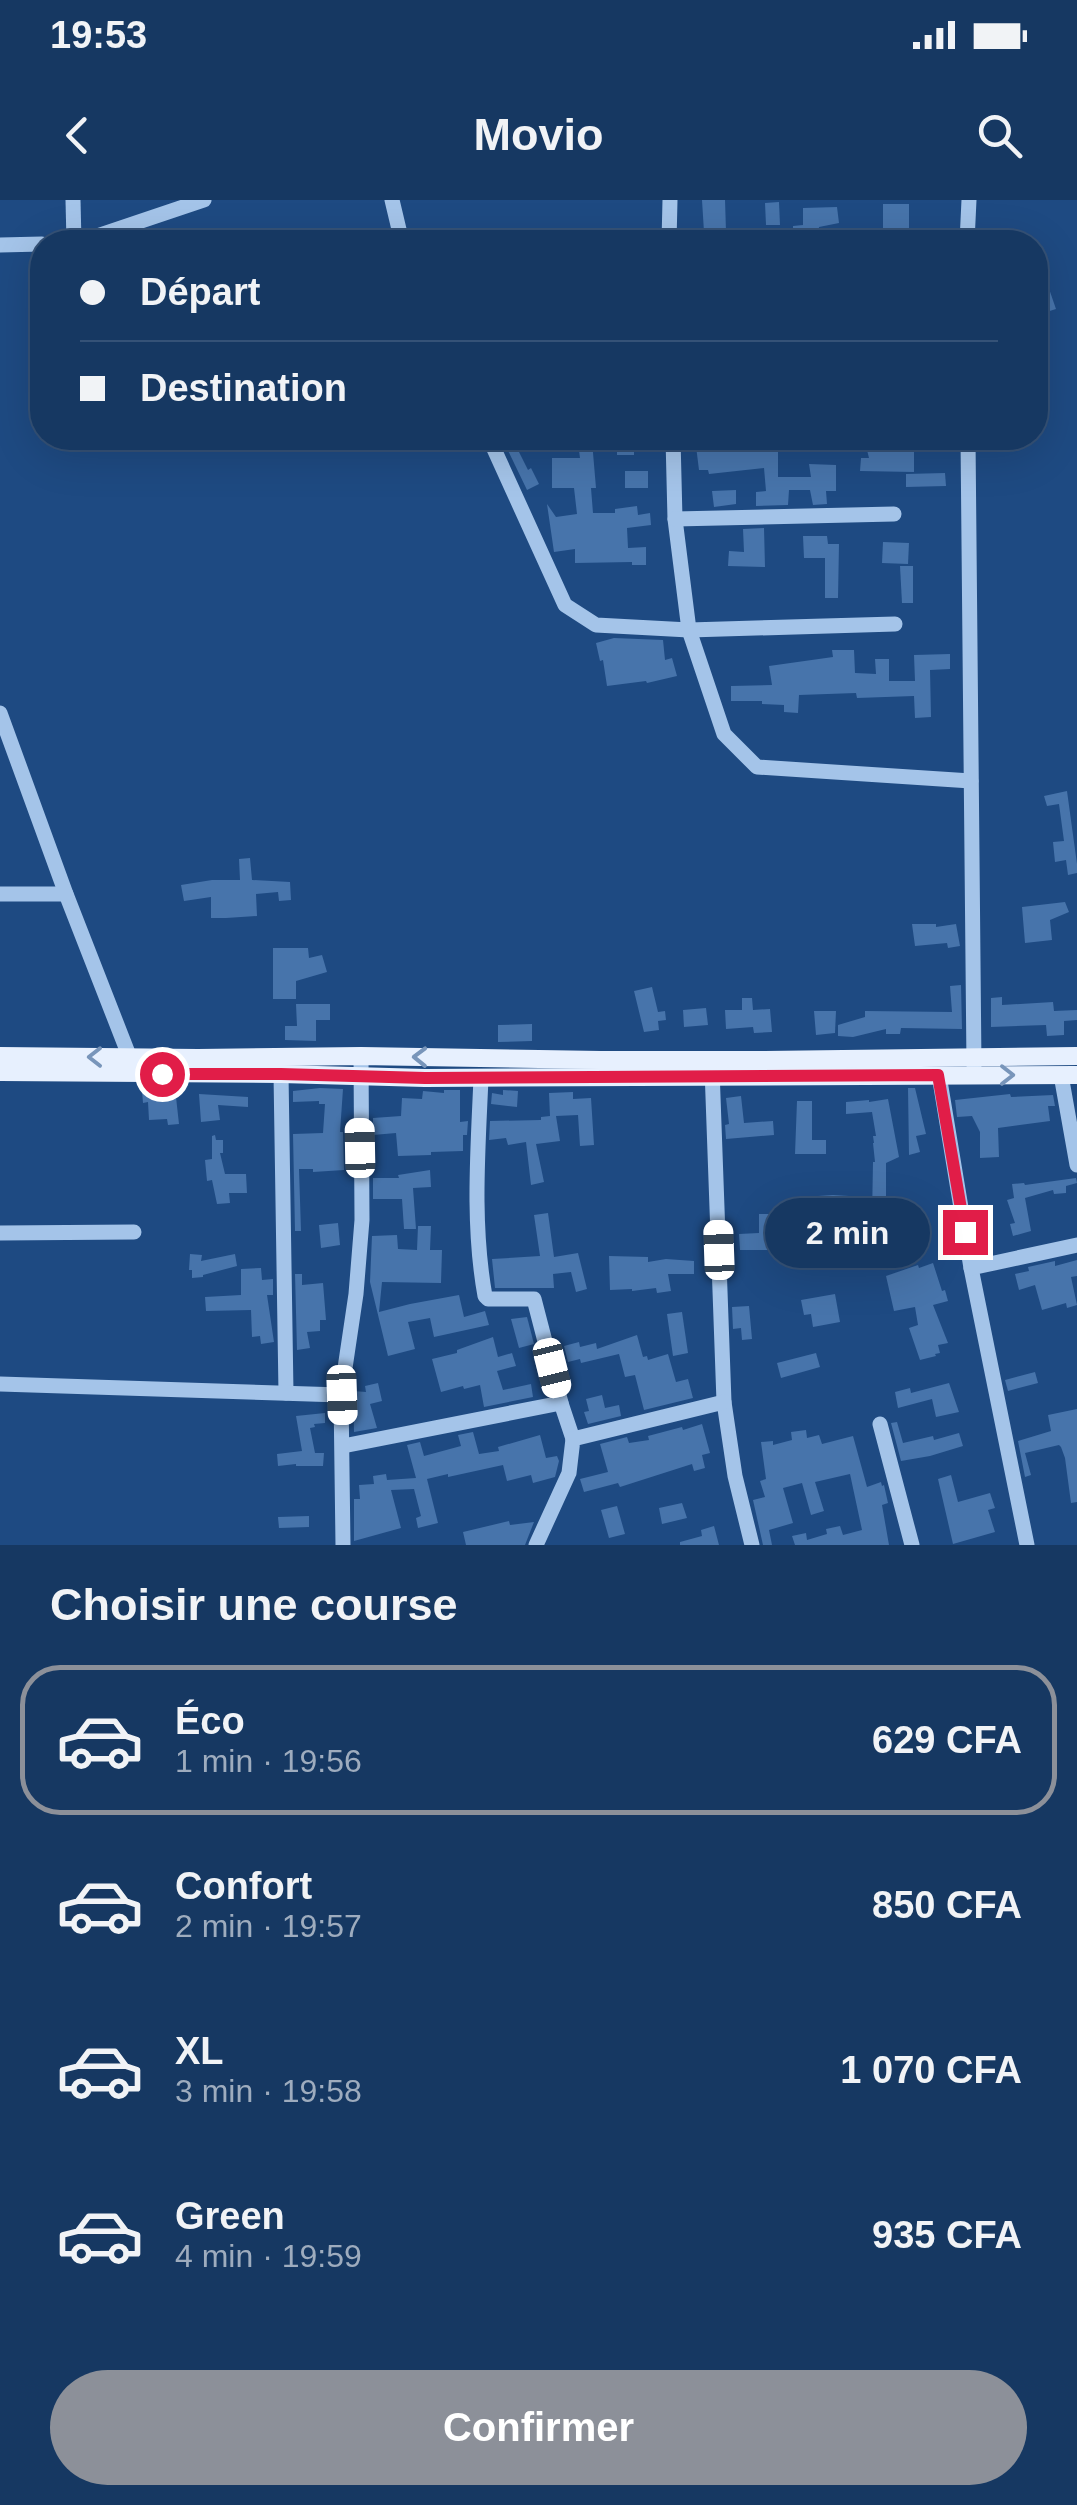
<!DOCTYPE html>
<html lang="fr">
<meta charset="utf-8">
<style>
:root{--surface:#163862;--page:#23436b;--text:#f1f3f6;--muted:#9eacbe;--line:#355277;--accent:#8c9099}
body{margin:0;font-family:Arial,sans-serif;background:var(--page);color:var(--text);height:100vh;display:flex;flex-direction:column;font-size:38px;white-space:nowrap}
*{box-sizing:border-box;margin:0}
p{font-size:32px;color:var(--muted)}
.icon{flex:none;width:55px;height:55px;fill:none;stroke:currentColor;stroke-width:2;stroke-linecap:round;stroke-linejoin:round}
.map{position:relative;height:1345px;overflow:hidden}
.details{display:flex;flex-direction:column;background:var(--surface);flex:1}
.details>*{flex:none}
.hud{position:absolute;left:30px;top:30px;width:1018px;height:220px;border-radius:40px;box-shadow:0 10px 40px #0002,0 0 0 2px var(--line);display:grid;align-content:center;height:220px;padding:0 50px;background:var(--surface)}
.end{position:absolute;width:45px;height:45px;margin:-22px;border:12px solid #e11d48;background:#fff;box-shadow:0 0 0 5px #fff}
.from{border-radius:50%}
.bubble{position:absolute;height:70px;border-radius:35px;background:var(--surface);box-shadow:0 10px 40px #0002,0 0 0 2px var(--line);font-size:32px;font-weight:700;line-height:70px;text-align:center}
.car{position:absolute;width:30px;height:60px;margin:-30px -15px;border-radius:12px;box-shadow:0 0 8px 2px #0007;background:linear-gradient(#fff 24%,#345 0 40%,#fff 0 76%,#345 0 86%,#fff 0)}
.hud b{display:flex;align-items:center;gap:35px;height:95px;font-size:38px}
.hud b+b{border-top:2px solid var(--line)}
.hud i{width:25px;height:25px;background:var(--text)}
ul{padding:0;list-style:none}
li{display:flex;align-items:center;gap:30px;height:150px;margin:0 20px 15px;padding:0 30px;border:5px solid transparent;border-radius:40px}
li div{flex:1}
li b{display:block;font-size:38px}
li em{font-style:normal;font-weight:700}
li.active{border-color:var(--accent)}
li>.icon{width:90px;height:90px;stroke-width:1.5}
h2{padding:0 50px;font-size:45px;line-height:120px}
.cta{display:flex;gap:20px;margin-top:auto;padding:20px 50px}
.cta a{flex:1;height:115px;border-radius:60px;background:var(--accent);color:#fff;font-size:40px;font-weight:700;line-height:115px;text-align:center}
.status{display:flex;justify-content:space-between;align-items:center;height:70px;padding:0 50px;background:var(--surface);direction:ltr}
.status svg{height:28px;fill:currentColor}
header{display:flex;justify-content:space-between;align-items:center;height:130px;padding:0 50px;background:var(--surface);font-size:45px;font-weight:700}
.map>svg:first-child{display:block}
.building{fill:#4774ab}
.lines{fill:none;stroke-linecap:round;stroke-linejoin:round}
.minor{stroke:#a4c4e9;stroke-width:15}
.major{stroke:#e7f0fe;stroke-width:18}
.oneway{stroke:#7895ba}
.route{stroke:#e11d48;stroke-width:12}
</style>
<div class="status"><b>19:53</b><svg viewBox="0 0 49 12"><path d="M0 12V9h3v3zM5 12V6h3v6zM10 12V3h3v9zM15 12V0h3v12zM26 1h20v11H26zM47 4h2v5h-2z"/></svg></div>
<header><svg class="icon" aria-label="back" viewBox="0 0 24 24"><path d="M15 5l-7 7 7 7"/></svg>Movio<svg class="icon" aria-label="search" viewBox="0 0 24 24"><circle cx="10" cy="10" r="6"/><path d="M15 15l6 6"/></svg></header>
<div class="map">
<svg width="1077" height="1345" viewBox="0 0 1077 1345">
<rect width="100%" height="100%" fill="#1e4a82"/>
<g class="building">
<path d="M702 0H725L726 31 704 32Z"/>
<path d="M779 2 780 25H766L765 3Z"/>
<rect x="883" y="4" width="26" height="26"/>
<path d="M837 7 839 23 819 27 818 36H793V26L803 25V8Z"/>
<path d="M1046 80 1056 109 1040 114 1035 98V84Z"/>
<path d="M502 238H512L528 270 531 268 539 284 527 290Z"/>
<path d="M617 238H657L658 243 634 247V255H617Z"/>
<path d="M708 238H726V242L778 238V277H811L809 264 836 265V291H826L827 304 813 305 810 290H789L788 305 756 306V292L766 291 764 268 709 274 708 270H699L696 246H708Z"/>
<path d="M901 238H914V272L860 271 861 258H869L865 242 901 241Z"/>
<path d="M592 241 596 288H591L593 313H615V309L637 306 638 315 650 313 651 325 627 328 628 348 646 347V365H632V362L575 363V349L554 352 547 304 556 317 577 314 574 288H552V258H580L578 243Z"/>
<rect x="625" y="271" width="23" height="17"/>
<path d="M945 273 946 286 906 287V274Z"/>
<path d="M736 290V304L714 307 712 291Z"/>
<path d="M764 328 765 367 728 366 729 351 744 352 743 329Z"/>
<path d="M803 336H827L828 344H839L838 398H825V358H804Z"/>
<path d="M883 342 909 343 908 364 882 363Z"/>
<path d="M900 366H913V403H902Z"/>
<path d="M614 438 663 440 665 460 672 458 677 476 647 483 646 481 607 486 603 460 600 461 596 443Z"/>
<path d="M832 450H854L855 473 876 474 875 459H889V481H915L914 455 950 454V469L930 470 931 517 915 518 914 496 857 498 856 493 799 495 798 513 784 512V505L762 504V501H731V486L772 485 769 466 833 457Z"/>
<path d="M1067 591 1077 664V673L1068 675 1066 660 1055 662 1053 642 1064 641 1059 604 1047 606 1044 596Z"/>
<path d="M250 658 252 680 290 682 291 700 279 701 278 692 256 694 257 716 226 718H211V697L184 701 181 685 212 680H240L239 659Z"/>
<path d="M1065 702 1069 712 1050 720 1052 740 1025 743 1022 707Z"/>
<path d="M912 724H936V727L956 724 960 746 948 748 947 743 915 746Z"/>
<path d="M273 748H308L309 758 322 755 327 772 296 781V799H273Z"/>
<path d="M961 785 962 829 901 828 900 834H886V829L853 837 838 836V825L865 817V811L952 812 950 786Z"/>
<path d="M652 787 658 812 665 811 666 820 658 821 659 830 644 832 634 791Z"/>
<path d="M1002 797V805L1053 802 1054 811 1077 810V820L1064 821V835L1047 836 1046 825 991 827V798Z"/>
<path d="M742 798H752L753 810 770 809 772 832 754 833 753 827 726 829 725 810H742Z"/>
<path d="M296 804H330V820H316V841L285 840V826H297Z"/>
<path d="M706 808 708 825 684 827 683 810Z"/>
<path d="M814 811H836L835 833 816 835Z"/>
<path d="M532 824V841L498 842V825Z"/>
<path d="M175 888 179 924 168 925 167 919 149 920 148 902 143 903 142 891Z"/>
<path d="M320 888 343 889 340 932H343L344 970 313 972V969H299L301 1031H295L293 934 323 933 325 904H319V901L293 902V891Z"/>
<path d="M908 888H915L926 934 916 936 920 952 909 955Z"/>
<path d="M444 890H460V922L468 921 467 935H463V951L431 952V955L398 956 396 933 373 935V918L401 916 402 898 422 899 423 891 444 893Z"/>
<path d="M503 890 518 891 517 907 491 904 492 893 503 895Z"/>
<path d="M573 892V899L591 898 594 945 580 946 578 915 556 916 560 941 536 944 544 982 531 985 526 942 508 945 506 938 489 940 490 921 541 920V917L550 916 549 893Z"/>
<path d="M199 894 248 897V907L218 905 220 920 201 922Z"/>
<path d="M1010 894 1011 897 1053 895 1055 906H1048L1050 921 998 928 999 957 980 958V932L972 916 957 917 955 900Z"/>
<path d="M741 896 744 923 773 921 774 935 726 939 725 925 729 924 726 898Z"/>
<path d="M888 899 899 957 886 963V1005L907 1002 909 1012 872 1017 873 962H875L873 943H874L873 936H876L872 912 846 914V902L869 900V902Z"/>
<path d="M797 901H812V940H826V954H795Z"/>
<path d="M215 935 216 940H223V953H220L225 974H246L247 993H229L230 1003 217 1004 212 980 207 981 205 960 212 959V936Z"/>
<path d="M430 970 431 987 413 988 416 1029H404L402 999H373V978H399L398 975Z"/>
<path d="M1076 978 1077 983 1066 986V993L1054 994 1053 990 1025 998 1031 1031 1013 1036 1010 1024 1015 1023 1007 1000 1014 998 1012 984 1024 983 1025 985Z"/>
<path d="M833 995 849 996V1015H833L832 1045 818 1044 820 1013 804 1014 803 997Z"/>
<path d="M548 1013 554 1057 578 1053 587 1089 576 1092 571 1072 553 1074 554 1088H495L492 1059 540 1056 534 1015Z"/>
<path d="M759 1014H776V1025H774L777 1050H740L739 1034 759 1033Z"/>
<path d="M338 1023 340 1045 321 1048 319 1025Z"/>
<path d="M418 1026H431L430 1050H442L441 1083 382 1082 379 1112 410 1104 459 1095 464 1117 485 1111 489 1125 434 1137 430 1118 408 1122 415 1149 388 1156 370 1082 372 1036 397 1035 398 1049 417 1050Z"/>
<path d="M190 1054 202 1055 201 1061 235 1054 237 1066 203 1075V1077L192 1078V1070H189Z"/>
<path d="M609 1056 648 1057V1062L666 1059 694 1061V1074H668L671 1091 657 1093 656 1088 632 1091V1089L610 1090Z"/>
<path d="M1077 1060V1076L1071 1077 1077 1105 1067 1108 1066 1103 1042 1110 1035 1085 1019 1090 1015 1074 1029 1071 1028 1067 1055 1061V1066Z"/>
<path d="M933 1063 942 1091 945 1090 948 1101 933 1105 948 1143 938 1145 940 1153 935 1154 936 1156 920 1160 909 1128 918 1125 915 1107 894 1111 886 1076 918 1065 919 1068Z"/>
<path d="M261 1068 262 1080 273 1079V1095H267L274 1142 261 1144 260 1136 252 1137 251 1110 206 1111 205 1097 241 1095V1069Z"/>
<path d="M295 1074H302V1085L323 1083 326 1120H320V1131L307 1132 310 1148 297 1150Z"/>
<path d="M835 1094 840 1122 813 1127 811 1114 804 1115 801 1100Z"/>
<path d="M749 1106 752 1139 742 1140 741 1128 733 1129 732 1107Z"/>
<path d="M682 1112 688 1153 673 1156 667 1114Z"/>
<path d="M527 1117 534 1144 519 1148 511 1119Z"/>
<path d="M637 1135 643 1157 647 1156 648 1160 668 1154 676 1182 688 1179 693 1198 644 1210 635 1175 625 1177 619 1154 581 1163 580 1159 568 1162 564 1146 579 1142 580 1147 596 1143 597 1149Z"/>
<path d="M493 1137 498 1157 512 1153 516 1166 497 1171 503 1190 531 1184 533 1197 484 1207 480 1185 464 1189 463 1186 441 1192 432 1159 457 1153V1150Z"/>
<path d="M816 1153 820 1167 781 1178 777 1163Z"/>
<path d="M1035 1172 1038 1183 1008 1191 1005 1180Z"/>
<path d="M378 1183 382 1201 370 1204 377 1228 354 1232 353 1191 366 1192 365 1186Z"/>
<path d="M949 1183 959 1212 936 1217 932 1199 898 1208 895 1192 910 1188 911 1193Z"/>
<path d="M602 1195 605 1208 619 1205 621 1216 588 1224 584 1212 589 1211 586 1199Z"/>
<path d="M1077 1209V1302L1071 1303 1065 1258 1061 1247 1059 1245 1025 1253 1031 1275 1025 1277 1018 1241 1051 1231 1048 1215Z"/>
<path d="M325 1213V1223L314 1224 315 1227 310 1228 315 1253H324L323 1266H296V1264L278 1266 277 1254 302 1251 296 1216Z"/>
<path d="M897 1222 903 1243 933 1236 934 1240 959 1233 963 1246 930 1256 901 1261 891 1223Z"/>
<path d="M702 1224 710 1253 702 1255 705 1268 694 1271 692 1264 620 1287 618 1283 584 1292 580 1279 608 1272 600 1244 627 1237 629 1243 649 1240 648 1236 682 1227 683 1230Z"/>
<path d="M806 1230 807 1238 819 1235 822 1244 853 1236 867 1287 881 1282 882 1286 884 1285 888 1303 882 1305 889 1345H795L792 1336 806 1333 807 1340 827 1334 826 1329 840 1326 843 1335 862 1330 850 1274 815 1282 824 1311 811 1315 802 1283 783 1288 793 1323 769 1330 772 1345H763L753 1300 765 1297 760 1281 766 1279 761 1242 773 1241V1245L792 1240 791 1232Z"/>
<path d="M473 1232 479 1254 499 1251 498 1247 540 1235 546 1258 557 1256 559 1261 555 1277 533 1283 531 1275 507 1281 503 1265 448 1277V1274L427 1279 438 1323 418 1328 416 1318 421 1316 414 1289 391 1290 401 1328 354 1341V1299H360L359 1285 374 1284 373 1276 386 1274 387 1280 416 1278 407 1245 420 1242 424 1256 461 1246 458 1235Z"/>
<path d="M951 1275 958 1302 990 1293 995 1308 988 1310 995 1332 953 1344 938 1279Z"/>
<path d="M682 1303 687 1318 662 1324 659 1308Z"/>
<path d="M617 1306 625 1334 609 1338 601 1310Z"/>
<path d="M309 1316V1327L279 1328 278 1317Z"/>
<path d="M509 1321 510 1325 534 1322 525 1345H466L463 1332Z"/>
<path d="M714 1326 719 1345H680V1342L702 1336 701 1330Z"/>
</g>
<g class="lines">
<g class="minor">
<path d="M73 0 74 42"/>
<path d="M392 0 402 42"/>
<path d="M79 42 204 0"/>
<path d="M669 42 670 0"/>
<path d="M967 42 969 0"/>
<path d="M0 45 42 44"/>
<path d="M489 238 565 405 596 425 689 430 895 424"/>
<path d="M673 238 675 319 689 430 724 534 757 567 971 581"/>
<path d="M968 238 974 866"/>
<path d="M675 319 894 314"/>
<path d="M0 513 66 694 130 858 131 865"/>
<path d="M0 694H66"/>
<path d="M712 869 724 1202 735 1276 752 1345"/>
<path d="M281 874 286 1193"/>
<path d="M939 875 971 1068 1027 1345"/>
<path d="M1061 875 1077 965"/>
<path d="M0 1033 134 1032"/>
<path d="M971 1068 1077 1045"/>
<path d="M0 1184 341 1195"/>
<path d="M561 1203 573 1239"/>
<path d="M880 1224 912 1345"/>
<path d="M343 1246 561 1203 534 1099H488L485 1096C472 1024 478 950 481 878"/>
<path d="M343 1345 341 1195 356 1094 362 1020 361 856"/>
<path d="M536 1345 569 1273 573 1239 724 1202"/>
</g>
<g class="major">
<path d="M0 856 198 858 361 856 601 860H765L1077 856"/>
<path d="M0 872 281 874 425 878 1077 875"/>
</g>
</g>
<defs><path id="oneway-chevron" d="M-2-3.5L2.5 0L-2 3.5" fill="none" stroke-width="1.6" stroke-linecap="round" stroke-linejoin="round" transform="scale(2.5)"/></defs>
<g class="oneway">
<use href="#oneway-chevron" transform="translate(95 857) rotate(-180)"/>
<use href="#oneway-chevron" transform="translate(420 857) rotate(-179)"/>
<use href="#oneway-chevron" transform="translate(1007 875)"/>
</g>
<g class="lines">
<path class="route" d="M162 874H281L425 878 938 875 965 1032"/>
</g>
</svg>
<i class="end from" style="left:162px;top:874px"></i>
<i class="end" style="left:965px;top:1032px"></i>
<div class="bubble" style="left:765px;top:998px;width:165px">2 min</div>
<i class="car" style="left:360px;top:948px;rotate:359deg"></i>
<i class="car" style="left:719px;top:1050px;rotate:358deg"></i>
<i class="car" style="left:552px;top:1168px;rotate:166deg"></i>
<i class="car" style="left:342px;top:1195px;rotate:178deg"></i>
<div class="hud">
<b><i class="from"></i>Départ</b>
<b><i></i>Destination</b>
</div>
</div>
<section class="details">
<h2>Choisir une course</h2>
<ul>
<li class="active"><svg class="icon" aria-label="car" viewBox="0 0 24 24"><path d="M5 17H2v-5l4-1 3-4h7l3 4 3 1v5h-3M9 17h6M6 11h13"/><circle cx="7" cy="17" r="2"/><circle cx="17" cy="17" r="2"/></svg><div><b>Éco</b><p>1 min · 19:56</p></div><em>629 CFA</em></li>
<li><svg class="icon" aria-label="car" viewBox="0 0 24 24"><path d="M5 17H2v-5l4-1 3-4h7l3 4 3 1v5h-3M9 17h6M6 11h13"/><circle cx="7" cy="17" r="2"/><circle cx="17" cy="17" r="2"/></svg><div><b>Confort</b><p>2 min · 19:57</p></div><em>850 CFA</em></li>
<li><svg class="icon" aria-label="car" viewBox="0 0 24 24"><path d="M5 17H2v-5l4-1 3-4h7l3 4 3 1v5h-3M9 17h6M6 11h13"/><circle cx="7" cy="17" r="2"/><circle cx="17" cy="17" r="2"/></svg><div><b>XL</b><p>3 min · 19:58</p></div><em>1 070 CFA</em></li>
<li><svg class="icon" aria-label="car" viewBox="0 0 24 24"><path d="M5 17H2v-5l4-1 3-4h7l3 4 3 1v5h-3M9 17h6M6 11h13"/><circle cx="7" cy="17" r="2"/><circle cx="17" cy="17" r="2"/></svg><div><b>Green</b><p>4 min · 19:59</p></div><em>935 CFA</em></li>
</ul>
<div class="cta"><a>Confirmer</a></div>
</section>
